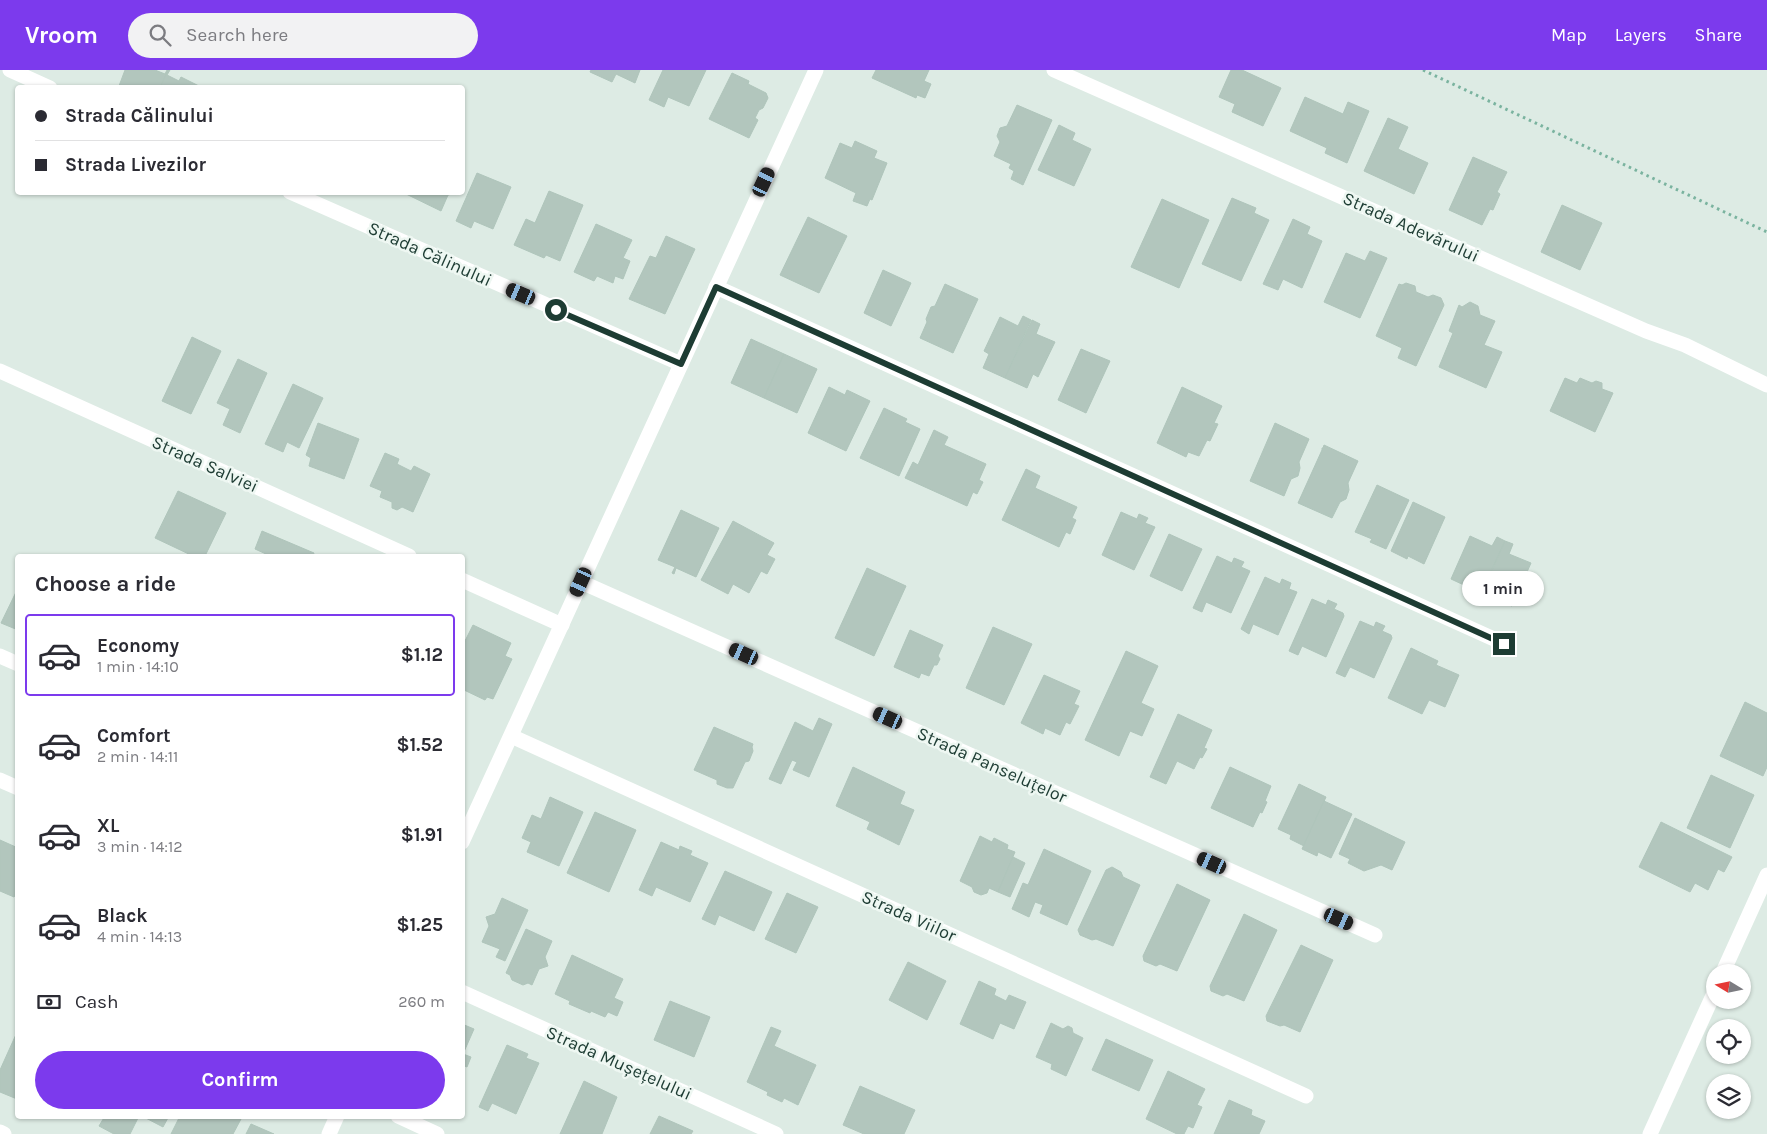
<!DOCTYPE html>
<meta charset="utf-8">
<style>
:root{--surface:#fff;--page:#f2f2f3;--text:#2b2b33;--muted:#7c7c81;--line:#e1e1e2;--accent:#7c3aed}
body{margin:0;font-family:Karla,sans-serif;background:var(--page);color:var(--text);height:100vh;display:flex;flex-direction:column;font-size:19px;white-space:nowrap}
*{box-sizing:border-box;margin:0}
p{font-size:16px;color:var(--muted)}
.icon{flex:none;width:28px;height:28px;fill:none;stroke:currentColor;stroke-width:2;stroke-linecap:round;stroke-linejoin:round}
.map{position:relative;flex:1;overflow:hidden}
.drawer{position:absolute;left:15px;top:484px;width:450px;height:565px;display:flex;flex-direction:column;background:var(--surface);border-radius:5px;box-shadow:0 1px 4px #0004}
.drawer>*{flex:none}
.top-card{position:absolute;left:15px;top:15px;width:450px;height:110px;border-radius:5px;box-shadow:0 1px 4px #0004;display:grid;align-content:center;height:110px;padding:0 20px;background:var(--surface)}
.needle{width:32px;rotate:280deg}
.tools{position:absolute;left:1706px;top:894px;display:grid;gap:10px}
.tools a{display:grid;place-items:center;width:45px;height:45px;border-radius:50%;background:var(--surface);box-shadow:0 1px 4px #0004;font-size:25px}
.end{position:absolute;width:22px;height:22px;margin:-11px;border:6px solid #1d3c33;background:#fff;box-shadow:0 0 0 2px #fff}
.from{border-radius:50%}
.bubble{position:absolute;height:35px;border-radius:18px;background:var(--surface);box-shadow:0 1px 4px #0004;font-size:16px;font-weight:700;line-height:35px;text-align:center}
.car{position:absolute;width:15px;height:30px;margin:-15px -8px;border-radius:6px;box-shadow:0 0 4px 1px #0007;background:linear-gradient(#222 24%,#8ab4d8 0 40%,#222 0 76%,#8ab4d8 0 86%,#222 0)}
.top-card b{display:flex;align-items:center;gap:18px;height:48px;font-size:19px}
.top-card b+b{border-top:1px solid var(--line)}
.top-card i{width:12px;height:12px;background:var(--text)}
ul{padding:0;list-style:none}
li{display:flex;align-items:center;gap:15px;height:82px;margin:0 10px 8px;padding:0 10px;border:2px solid transparent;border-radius:5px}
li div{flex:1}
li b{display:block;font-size:19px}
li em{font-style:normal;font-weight:700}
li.selected{border-color:var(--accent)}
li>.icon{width:45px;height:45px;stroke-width:1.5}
h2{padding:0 20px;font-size:22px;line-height:60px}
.pay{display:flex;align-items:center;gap:12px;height:55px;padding:0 20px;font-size:19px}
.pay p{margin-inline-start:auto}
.cta{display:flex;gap:10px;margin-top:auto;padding:10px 20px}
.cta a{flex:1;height:58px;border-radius:30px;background:var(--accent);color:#fff;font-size:20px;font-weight:700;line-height:58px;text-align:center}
header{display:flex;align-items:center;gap:30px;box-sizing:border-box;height:70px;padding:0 25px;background:var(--accent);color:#fff}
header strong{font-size:24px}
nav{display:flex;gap:28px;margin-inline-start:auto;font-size:18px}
.search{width:350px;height:45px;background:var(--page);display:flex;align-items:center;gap:12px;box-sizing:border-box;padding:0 18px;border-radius:28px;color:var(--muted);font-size:19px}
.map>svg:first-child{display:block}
.building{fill:#b2c6bd;stroke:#afc5bb}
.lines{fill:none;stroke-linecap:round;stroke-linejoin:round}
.path{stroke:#7ab39f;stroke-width:3;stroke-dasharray:2.5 4;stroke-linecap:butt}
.minor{stroke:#fff;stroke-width:15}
.route{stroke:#1d3c33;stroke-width:6}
.labels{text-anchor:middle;stroke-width:5;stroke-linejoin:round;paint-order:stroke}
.street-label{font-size:18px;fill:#1d3c33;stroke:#eef7f2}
</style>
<header>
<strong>Vroom</strong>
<div class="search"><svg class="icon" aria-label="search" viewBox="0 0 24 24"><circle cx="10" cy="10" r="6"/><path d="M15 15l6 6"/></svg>Search here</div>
<nav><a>Map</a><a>Layers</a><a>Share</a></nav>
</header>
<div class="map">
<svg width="1767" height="1064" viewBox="0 0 1767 1064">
<rect width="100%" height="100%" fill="#ddebe4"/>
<g class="building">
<path d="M125 0H155L165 4 167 0H168L160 18H123L119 16Z"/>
<path d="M168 0H170L167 5 179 11 181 7 203 18H160Z"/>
<path d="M591 0H640L635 13 616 4 612 12 590 2Z"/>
<path d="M663 0H706L689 36 668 27 664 37 649 30Z"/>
<path d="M876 0H929L924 11 931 14 925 28 917 25 916 28 872 8Z"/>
<path d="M1231 0H1242L1281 18 1263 56 1232 42 1235 34 1219 27Z"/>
<path d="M732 3 749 11 748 14 766 23 768 28 763 38 759 40 755 48 758 50 749 68 709 49Z"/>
<path d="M1305 27 1343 44 1348 32 1369 41 1347 93 1325 83 1327 78 1290 61Z"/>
<path d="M1017 35 1052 50 1023 115 1011 109 1014 101 1009 98 1011 94 994 86 1000 72 997 66 1000 58 1007 56Z"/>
<path d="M1388 48 1408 57 1398 79 1428 93 1414 124 1364 101Z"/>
<path d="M1059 55 1075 63 1072 70 1091 79 1074 116 1038 100Z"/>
<path d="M855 71 877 81 874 88 887 93 872 130 870 129 867 136 853 131 856 123 825 108 840 73 852 78Z"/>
<path d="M1473 87 1507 102 1497 122 1500 124 1493 140 1490 139 1482 155 1449 140Z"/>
<path d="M477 103 511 117 493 159 474 151 471 158 456 151Z"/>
<path d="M549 121 583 135 560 191 546 185 544 188 514 175 526 149 535 153Z"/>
<path d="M402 122H453L452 124 448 125 441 141Z"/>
<path d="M1232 128 1256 138 1254 143 1269 150 1241 211 1202 194Z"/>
<path d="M1162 129 1209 150 1179 218 1131 197Z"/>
<path d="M1562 135 1602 153 1580 200 1541 182Z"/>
<path d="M808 147 847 166 819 223 780 205Z"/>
<path d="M1293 149 1310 157 1307 164 1322 171 1302 218 1283 209 1278 220 1263 214Z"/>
<path d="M596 154 632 170 623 188 630 191 623 209 615 206 613 213 597 206 594 211 574 202Z"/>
<path d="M666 166 695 179 665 244 629 229 650 186 656 188Z"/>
<path d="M1370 181 1387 188 1360 248 1324 232 1346 183 1365 191Z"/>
<path d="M883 200 911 213 891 256 864 243Z"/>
<path d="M1406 213 1415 216 1416 222 1428 227 1433 225 1441 228 1444 235 1416 296 1398 288 1402 278 1376 266 1399 214 1402 215Z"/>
<path d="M945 214 978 229 953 283 920 268 927 252 926 249 931 237 935 236Z"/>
<path d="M1470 232 1478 236 1480 245 1495 251 1484 275 1502 282 1486 318 1439 297 1453 263 1449 261 1459 235 1462 237Z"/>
<path d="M1023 246 1031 250 1005 308 983 298 989 284 984 281 1000 247 1018 256Z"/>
<path d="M1032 250 1040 254 1036 264 1055 272 1038 307 1033 304 1027 318 1005 308Z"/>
<path d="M192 267 221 281 191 344 162 331Z"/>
<path d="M751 269 784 284 764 328 731 313Z"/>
<path d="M1081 279 1110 291 1086 343 1058 330Z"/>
<path d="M784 284 817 299 797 343 764 328Z"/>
<path d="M238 289 267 303 240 363 223 355 230 339 217 333Z"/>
<path d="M1565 308 1577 313 1580 308 1592 313 1596 311 1602 313V319L1613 323 1595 362 1550 341Z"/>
<path d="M293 314 323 328 299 378 287 372 283 382 265 374Z"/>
<path d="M829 317 845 325 847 320 870 331 846 381 808 363Z"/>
<path d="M1182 317 1222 336 1214 353 1218 354 1210 371 1207 370 1199 386 1188 382 1186 387 1157 373Z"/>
<path d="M884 338 907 349 905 352 920 359 899 406 860 388Z"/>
<path d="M318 353 359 369 344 409 309 396 311 388 306 385Z"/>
<path d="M1275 353 1309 369 1299 392 1300 398 1298 406 1291 409 1284 426 1250 411Z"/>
<path d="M934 360 948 367 944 375 986 394 979 410 983 412 977 424 973 422 967 436 905 408 913 392 918 395Z"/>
<path d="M1324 375 1358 391 1348 413 1349 420 1346 429 1340 432 1332 448 1298 433 1322 380V378H1323Z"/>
<path d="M385 383 399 389 397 394 411 401 414 396 430 404 413 442 402 437 397 440 392 438V432L380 427 382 421 370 416Z"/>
<path d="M1026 399 1040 406 1035 418 1077 437 1072 448 1076 450 1070 464 1066 462 1059 477 1002 450Z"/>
<path d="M1377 415 1409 430 1386 479 1370 472 1372 469 1355 462Z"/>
<path d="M178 421 226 443 205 486H193L155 468Z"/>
<path d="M1413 432 1445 447 1424 494 1408 486 1407 489 1391 481Z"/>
<path d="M681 440 719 458 696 507 676 498 674 504 672 503 675 497 658 490Z"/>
<path d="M1121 442 1137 449 1139 444 1148 448 1145 453 1155 457 1134 500 1102 485Z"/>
<path d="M733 451 774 473 767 485 775 489 767 504 761 501 749 523 733 514 728 524 701 510Z"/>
<path d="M262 461 314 483 313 486H264L266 484 255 479Z"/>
<path d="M1169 464 1202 479 1182 521 1150 506Z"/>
<path d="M1470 466 1492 476 1497 467 1505 471 1481 523 1451 509Z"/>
<path d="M1505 471 1513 474 1509 484 1531 493 1512 536 1482 523Z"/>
<path d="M1217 486 1232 493 1234 488 1244 492 1241 497 1250 501 1231 543 1206 532 1202 542 1193 538Z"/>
<path d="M867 498 906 516 874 586 835 568Z"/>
<path d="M1265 507 1280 514 1282 509 1291 513 1289 519 1297 522 1278 565 1253 554 1249 564 1241 559Z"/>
<path d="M18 518V560L1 553Z"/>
<path d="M1312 529 1326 535 1328 530 1337 534 1334 539 1343 543 1344 546 1326 587 1302 576 1298 585 1289 581Z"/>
<path d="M1360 551 1374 557 1376 552 1385 556 1382 561 1391 565 1392 568 1374 608 1350 597 1345 607 1336 603Z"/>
<path d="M473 555 511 573 505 586 512 589 493 629 487 627 485 630 462 619V577Z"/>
<path d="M993 557 1032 574 1004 635 966 618Z"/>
<path d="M910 560 943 575 938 586 940 589 937 595H934L929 606 921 603 919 608 894 597Z"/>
<path d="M1411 578 1438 591 1436 595 1459 605 1445 637 1429 630 1422 644 1388 628Z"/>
<path d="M1126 581 1158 596 1141 633 1154 639 1142 666 1130 661 1119 686 1085 670Z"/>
<path d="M1044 605 1080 621 1074 634 1079 636 1070 654 1066 652 1060 665 1045 658 1043 664 1021 653Z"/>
<path d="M1745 632 1767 643V697L1763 706 1720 686Z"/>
<path d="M1178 644 1212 660 1204 678 1207 679 1202 688 1200 687 1194 699 1177 691 1166 714 1150 707Z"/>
<path d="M819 648 832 654 809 707 793 700 797 692 792 690 781 714 769 709 795 652 813 661Z"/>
<path d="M714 657 753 674 752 677 753 681 749 691 745 692 733 718H727L717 714V710L694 700Z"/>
<path d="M853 697 905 722 900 734 914 740 899 775 867 759 870 752 836 736Z"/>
<path d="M1230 697 1271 716 1265 731 1267 732 1262 743 1260 742 1253 757 1211 738Z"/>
<path d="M1711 705 1754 725 1730 778 1687 758Z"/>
<path d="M1299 714 1326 727 1304 776 1290 769 1291 765 1278 759Z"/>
<path d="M550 727 583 742 559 796 527 782 531 772 522 768 532 745 541 749Z"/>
<path d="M1324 731 1352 744 1331 788 1318 782 1317 786 1302 779Z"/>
<path d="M595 742 636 760 609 822 567 803Z"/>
<path d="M1355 748 1405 772 1392 800 1381 795 1364 801 1348 793 1350 789 1339 784Z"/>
<path d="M1661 752 1732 787 1724 802 1718 799 1708 820 1695 813 1690 822 1639 797Z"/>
<path d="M980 766 992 772 994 768 1008 775 1007 779 1015 782 998 822 989 818 987 823 981 825 974 822 972 817 960 811Z"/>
<path d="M0 770 18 778V821L14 827 0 821Z"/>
<path d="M661 772 679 780 680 776 692 781 690 785 708 793 690 832 656 817 652 826 639 820Z"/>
<path d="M1044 779 1091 801 1067 855 1040 843 1043 835 1035 832 1029 847 1012 839 1023 813 1028 815Z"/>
<path d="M1013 787 1025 793 1010 827 998 822Z"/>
<path d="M1112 797 1121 802 1123 807 1140 815 1113 876 1096 869 1092 870 1080 865 1078 860 1106 800Z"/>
<path d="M725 801 772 822 754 861 719 845 715 855 702 849Z"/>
<path d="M1177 814 1210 830 1177 901 1160 894 1156 896 1144 891 1143 886Z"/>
<path d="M787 823 818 837 796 883 765 869Z"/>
<path d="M502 828 528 840 505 891 496 887 500 879 482 872 489 856 486 847 495 844Z"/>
<path d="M1244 844 1277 860 1244 931 1227 924 1223 926 1211 921 1210 916Z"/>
<path d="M526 859 552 871 545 887 548 896 539 899 532 915 528 913 523 915 512 910 510 905 506 903Z"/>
<path d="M1301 875 1333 890 1300 962 1284 955 1280 956 1267 951 1266 946Z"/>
<path d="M572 885 623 909 614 928 623 932 617 946 608 942 605 947 591 941 590 943 569 934 570 931 555 924Z"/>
<path d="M908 892 946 911 927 950 889 930Z"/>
<path d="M979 911 996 919 994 925 1006 931 1009 925 1026 932 1014 959 1000 953 993 969 960 954Z"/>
<path d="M670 931 710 947 694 987 654 970Z"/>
<path d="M1051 953 1063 959 1068 956 1072 958 1073 963 1083 968 1066 1006 1051 999 1052 994 1036 987Z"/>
<path d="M462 954 474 959 463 984 471 987 467 997 462 995Z"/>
<path d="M771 957 781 961 774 976 816 995 798 1035 784 1028 782 1032 767 1025 768 1022 747 1012Z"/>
<path d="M18 960V1029H17L0 1022V1000Z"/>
<path d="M1106 969 1153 990 1139 1021 1092 1000Z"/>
<path d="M507 975 528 984 526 988 539 993 516 1044 492 1033 488 1041 479 1037Z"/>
<path d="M1168 1001 1205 1019 1197 1035 1202 1037 1193 1058 1188 1056 1184 1064H1177L1146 1049Z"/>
<path d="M584 1011 617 1027 602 1064H560Z"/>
<path d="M860 1016 915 1040 904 1064H864L843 1055Z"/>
<path d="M1229 1030 1252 1040 1251 1045 1265 1051 1259 1064H1214Z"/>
<path d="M105 1046H139L130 1064H114L99 1056Z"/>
<path d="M142 1046H169L163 1057Z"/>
<path d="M180 1046H235L241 1049 233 1064H171Z"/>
<path d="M659 1046 693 1061 691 1064H650Z"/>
<path d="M251 1054 274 1064H246Z"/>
</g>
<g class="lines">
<path class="path" d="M1423 0 1767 162"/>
<g class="minor">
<path d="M10 0 50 18"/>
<path d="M1054 0 1646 261 1685 275 1767 315"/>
<path d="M290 122 681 294"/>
<path d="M716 217 1505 574"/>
<path d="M0 301 409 486"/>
<path d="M462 510 562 555"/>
<path d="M581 512 1375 865"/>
<path d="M0 586 18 594"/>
<path d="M511 666 1306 1026"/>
<path d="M0 710 18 718"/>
<path d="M462 772 816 0"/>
<path d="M1723 902 1767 805"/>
<path d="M462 922 776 1064"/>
<path d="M398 1046 437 1064"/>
<path d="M0 1062 4 1064"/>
<path d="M329 1064 337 1046"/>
<path d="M1650 1064 1715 921"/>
</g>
</g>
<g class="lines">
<path class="route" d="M556 240 681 294 716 217 1504 574"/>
</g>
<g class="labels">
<g class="street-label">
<text transform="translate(1411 157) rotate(24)" y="6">Strada Adevărului</text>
<text transform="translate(430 184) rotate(24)" y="6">Strada Călinului</text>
<text transform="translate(205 394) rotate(24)" y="6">Strada Salviei</text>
<text transform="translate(992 695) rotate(24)" y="6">Strada Panseluțelor</text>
<text transform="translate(909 846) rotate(24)" y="6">Strada Viilor</text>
<text transform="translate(619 993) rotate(24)" y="6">Strada Mușețelului</text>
</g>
</g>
</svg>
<div class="tools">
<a><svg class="needle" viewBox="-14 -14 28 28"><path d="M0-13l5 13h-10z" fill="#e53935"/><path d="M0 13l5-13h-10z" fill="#7c7c81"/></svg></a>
<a><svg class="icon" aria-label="locate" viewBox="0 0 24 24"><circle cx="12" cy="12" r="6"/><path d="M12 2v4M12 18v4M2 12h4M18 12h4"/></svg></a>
<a><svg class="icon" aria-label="layers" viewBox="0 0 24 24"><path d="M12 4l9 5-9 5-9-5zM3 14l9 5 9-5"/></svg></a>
</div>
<i class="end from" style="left:556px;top:240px"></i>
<i class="end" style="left:1504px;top:574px"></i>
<div class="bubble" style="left:1462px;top:501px;width:82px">1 min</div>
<i class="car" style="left:764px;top:112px;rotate:25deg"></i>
<i class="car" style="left:521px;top:224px;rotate:293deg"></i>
<i class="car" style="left:581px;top:512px;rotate:204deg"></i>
<i class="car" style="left:744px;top:584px;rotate:294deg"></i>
<i class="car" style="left:888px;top:648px;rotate:294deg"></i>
<i class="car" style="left:1212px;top:793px;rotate:294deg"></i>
<i class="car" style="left:1339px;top:849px;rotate:114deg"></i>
<div class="top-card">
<b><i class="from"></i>Strada Călinului</b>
<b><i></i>Strada Livezilor</b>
</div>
<section class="drawer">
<h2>Choose a ride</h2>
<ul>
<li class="selected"><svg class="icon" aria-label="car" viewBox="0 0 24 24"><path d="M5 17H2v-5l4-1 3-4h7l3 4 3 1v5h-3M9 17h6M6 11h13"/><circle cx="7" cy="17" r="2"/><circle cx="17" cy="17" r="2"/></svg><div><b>Economy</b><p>1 min · 14:10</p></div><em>$1.12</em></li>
<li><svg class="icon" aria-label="car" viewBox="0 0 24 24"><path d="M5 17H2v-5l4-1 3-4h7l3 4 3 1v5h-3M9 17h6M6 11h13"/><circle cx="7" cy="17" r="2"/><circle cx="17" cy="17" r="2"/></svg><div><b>Comfort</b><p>2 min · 14:11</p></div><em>$1.52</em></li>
<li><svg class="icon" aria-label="car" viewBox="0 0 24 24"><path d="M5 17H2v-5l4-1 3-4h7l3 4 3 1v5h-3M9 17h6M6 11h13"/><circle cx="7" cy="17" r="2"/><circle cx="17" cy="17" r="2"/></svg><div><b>XL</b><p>3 min · 14:12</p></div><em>$1.91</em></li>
<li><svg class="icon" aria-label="car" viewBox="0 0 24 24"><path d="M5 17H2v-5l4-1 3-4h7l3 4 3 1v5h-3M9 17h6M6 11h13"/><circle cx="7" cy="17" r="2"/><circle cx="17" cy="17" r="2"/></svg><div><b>Black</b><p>4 min · 14:13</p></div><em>$1.25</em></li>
</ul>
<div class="pay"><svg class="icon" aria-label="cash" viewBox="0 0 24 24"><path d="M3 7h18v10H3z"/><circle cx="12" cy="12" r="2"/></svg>Cash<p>260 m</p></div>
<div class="cta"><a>Confirm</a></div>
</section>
</div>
